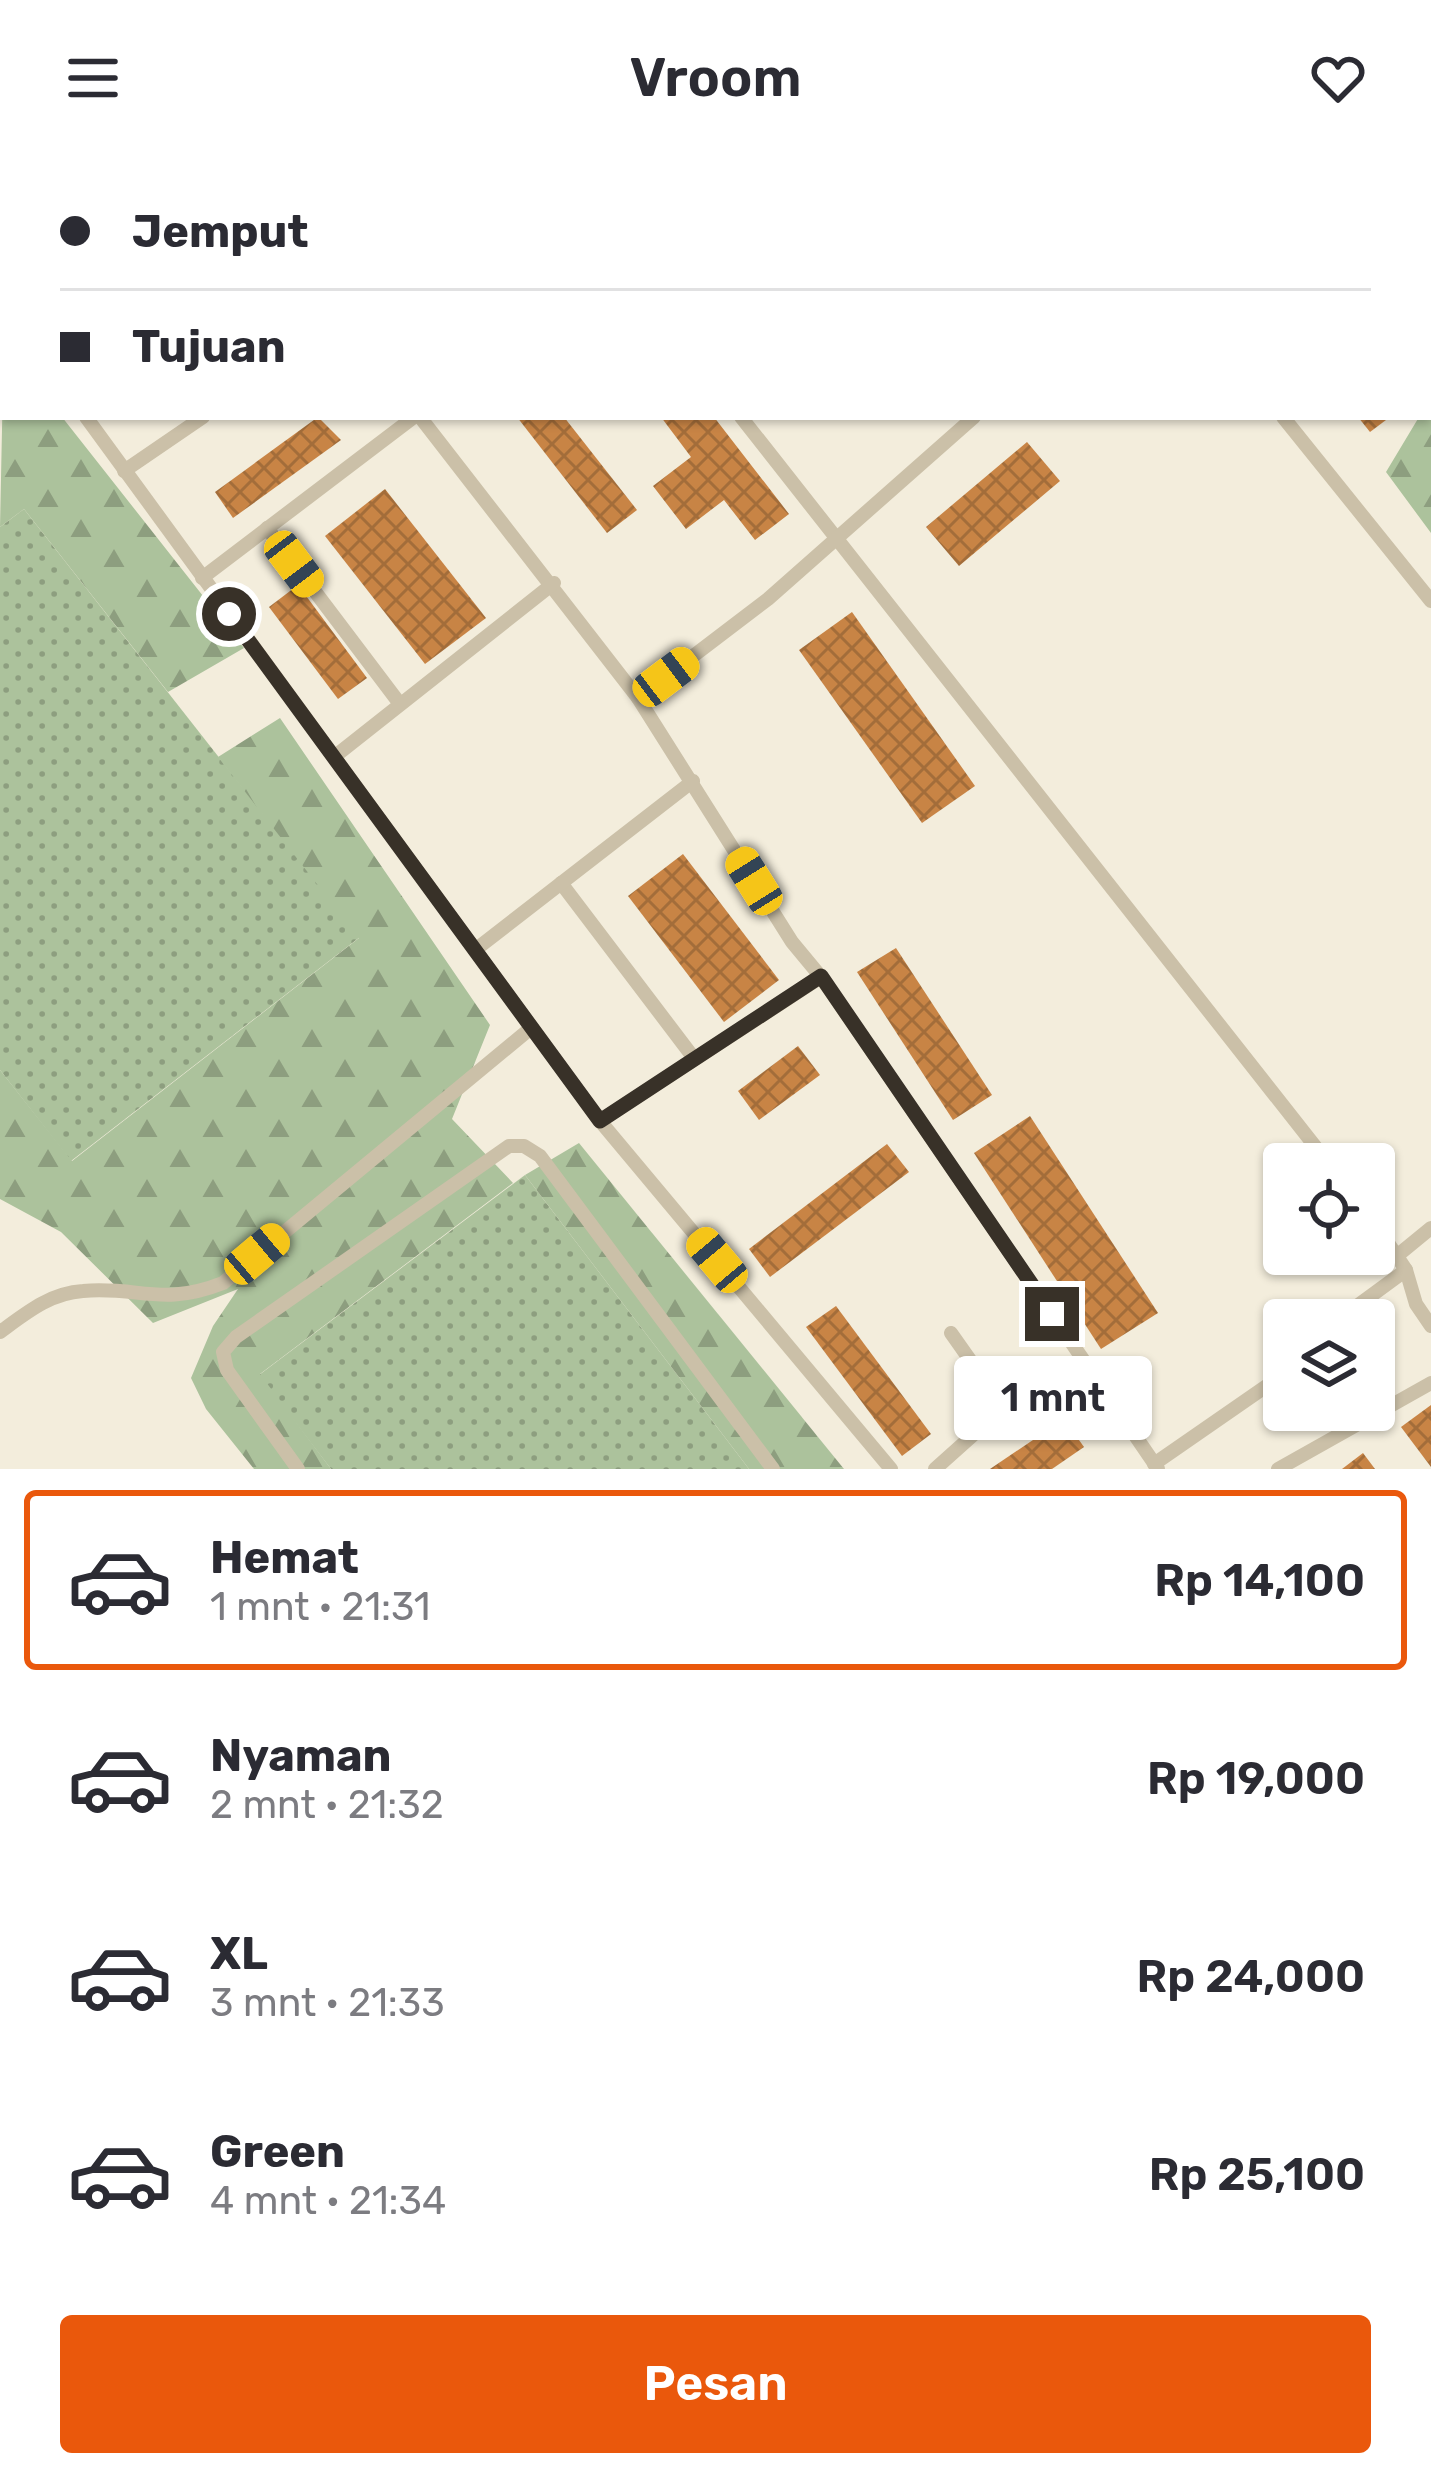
<!DOCTYPE html>
<html lang="id">
<meta charset="utf-8">
<style>
:root{--surface:#fff;--page:#f7f7f7;--text:#2b2b33;--muted:#7c7c81;--line:#e1e1e2;--accent:#ea580c}
body{margin:0;font-family:Rubik,sans-serif;background:var(--page);color:var(--text);height:100vh;display:flex;flex-direction:column;font-size:45px;white-space:nowrap}
*{box-sizing:border-box;margin:0}
p{font-size:39px;color:var(--muted)}
.icon{flex:none;width:66px;height:66px;fill:none;stroke:currentColor;stroke-width:2;stroke-linecap:round;stroke-linejoin:round}
.map{position:relative;height:1313px;overflow:hidden}
.panel{display:flex;flex-direction:column;background:var(--surface);flex:1}
.panel>*{flex:none}
.banner{position:absolute;left:0px;top:0px;width:1431px;height:264px;box-shadow:0 3px 9px #0004;display:grid;align-content:center;height:264px;padding:0 60px;background:var(--surface)}
.tools{position:absolute;left:1263px;top:987px;display:grid;gap:24px}
.tools a{display:grid;place-items:center;width:132px;height:132px;border-radius:12px;background:var(--surface);box-shadow:0 3px 9px #0004;font-size:60px}
.end{position:absolute;width:54px;height:54px;margin:-27px;border:15px solid #383128;background:#fff;box-shadow:0 0 0 6px #fff}
.from{border-radius:50%}
.bubble{position:absolute;height:84px;border-radius:12px;background:var(--surface);box-shadow:0 3px 9px #0004;font-size:39px;font-weight:600;line-height:84px;text-align:center}
.car{position:absolute;width:36px;height:72px;margin:-36px -18px;border-radius:15px;box-shadow:0 0 9px 3px #0007;background:linear-gradient(#f5c518 24%,#345 0 40%,#f5c518 0 76%,#345 0 86%,#f5c518 0)}
.banner b{display:flex;align-items:center;gap:42px;height:114px;font-size:45px}
.banner b+b{border-top:3px solid var(--line)}
.banner i{width:30px;height:30px;background:var(--text)}
ul{padding:21px 0 0;list-style:none}
li{display:flex;align-items:center;gap:36px;height:180px;margin:0 24px 18px;padding:0 36px;border:6px solid transparent;border-radius:12px}
li div{flex:1}
li b{display:block;font-size:45px}
li em{font-style:normal;font-weight:600}
li.selected{border-color:var(--accent)}
li>.icon{width:108px;height:108px;stroke-width:1.5}
.action{display:flex;gap:24px;margin-top:auto;padding:24px 60px}
.action a{flex:1;height:138px;border-radius:12px;background:var(--accent);color:#fff;font-size:48px;font-weight:600;line-height:138px;text-align:center}
header{display:flex;justify-content:space-between;align-items:center;height:156px;padding:0 60px;background:var(--surface);font-size:54px;font-weight:600}
.map>svg:first-child{display:block}
.grass{fill:url(#grass-dots)}
.forest{fill:url(#forest-firs)}
.building{fill:url(#building-cross-hatch)}
.lines{fill:none;stroke-linecap:round;stroke-linejoin:round}
.service{stroke:#cbc0a8;stroke-width:14}
.route{stroke:#383128;stroke-width:15}
</style>
<header><svg class="icon" aria-label="menu" viewBox="0 0 24 24"><path d="M4 6h16M4 12h16M4 18h16"/></svg>Vroom<svg class="icon" aria-label="heart" viewBox="0 0 24 24"><path d="M12 20l-8-8c-3-5 5-10 8-4 3-6 11-1 8 4z"/></svg></header>
<div class="map">
<svg width="1431" height="1313" viewBox="0 0 1431 1313">
<defs>
<pattern id="grass-dots" width="8" height="8" patternUnits="userSpaceOnUse" patternTransform="scale(3)"><rect width="8" height="8" fill="#acc29c"/><path d="M2 2h.1M6 6h.1" fill="none" stroke="#8d9e7f" stroke-width="1.8" stroke-linecap="round"/></pattern>
<pattern id="forest-firs" width="22" height="20" patternUnits="userSpaceOnUse" patternTransform="scale(3)"><rect width="22" height="20" fill="#acc29c"/><path d="M5 1l3.5 6h-7zM16 11l3.5 6h-7z" fill="#8d9e7f"/></pattern>
<pattern id="building-cross-hatch" width="8" height="8" patternUnits="userSpaceOnUse" patternTransform="scale(3)"><rect width="8" height="8" fill="#c88445"/><path d="M0 0l8 8M0 8l8-8" fill="none" stroke="#a36d3a"/></pattern>
</defs>
<rect width="100%" height="100%" fill="#f3eddc"/>
<g class="grass">
<path d="M691 0H1057L687 3Z"/>
<path d="M24 353 360 781 71 1005 0 914V371Z"/>
<path d="M525 1019 749 1313H331L259 1219Z"/>
</g>
<g class="forest">
<path d="M3 224V261H62L244 492 168 536 24 353 0 371Z"/>
<path d="M1431 241V377L1386 316 1419 261H1428Z"/>
<path d="M280 562 490 869 452 963 513 1027 260 1218 331 1313H254L206 1253 191 1222 213 1170 238 1133 153 1167 61 1076 0 1043V914L72 1005 359 782 218 601Z"/>
<path d="M579 987 844 1313H749L525 1019Z"/>
</g>
<g class="building">
<path d="M318 261 341 284 233 362 215 336Z"/>
<path d="M517 261H564L637 354 607 377Z"/>
<path d="M661 261H714L789 358 755 384 724 344 686 373 653 330 691 301Z"/>
<path d="M1358 261H1390L1370 276Z"/>
<path d="M1027 286 1060 325 959 410 926 371Z"/>
<path d="M385 333 486 462 425 508 325 380Z"/>
<path d="M298 429 367 522 338 543 269 451Z"/>
<path d="M852 456 975 630 922 667 799 494Z"/>
<path d="M683 698 779 824 724 866 628 740Z"/>
<path d="M896 792 992 939 953 964 857 816Z"/>
<path d="M798 890 820 919 759 964 738 935Z"/>
<path d="M1030 960 1158 1157 1101 1193 974 997Z"/>
<path d="M887 988 909 1016 770 1121 749 1093Z"/>
<path d="M836 1150 931 1278 902 1300 806 1171Z"/>
<path d="M1431 1249V1311L1401 1271Z"/>
<path d="M1064 1263 1084 1291 1052 1313H990Z"/>
<path d="M1363 1297 1375 1313H1342Z"/>
</g>
<g class="lines">
<g class="service">
<path d="M167 0 169 3"/>
<path d="M0 3 3 7"/>
<path d="M535 3 538 0"/>
<path d="M788 3 790 0"/>
<path d="M0 142 3 146"/>
<path d="M0 192 3 191"/>
<path d="M86 261 600 965 891 1313"/>
<path d="M420 261 638 542"/>
<path d="M741 261 1329 1008"/>
<path d="M1283 261 1431 445"/>
<path d="M124 315 203 261"/>
<path d="M267 372 400 548"/>
<path d="M202 422 414 261"/>
<path d="M334 601 554 427"/>
<path d="M561 727 693 901"/>
<path d="M475 794 693 625"/>
<path d="M821 821 1158 1313"/>
<path d="M600 965 821 821 792 786 638 542 768 443 974 261"/>
<path d="M1374 1066 1406 1114 1416 1148 1431 1170"/>
<path d="M1398 1099 1431 1072"/>
<path d="M1338 1164 1406 1114"/>
<path d="M0 1176C26 1157 50 1137 83 1135 139 1130 162 1151 223 1127L531 872"/>
<path d="M1154 1308 1284 1218"/>
<path d="M298 1313 227 1214 223 1196 236 1181 509 990H524L540 1000 773 1313"/>
<path d="M935 1313 992 1262 999 1245 951 1177"/>
<path d="M1278 1313 1431 1227"/>
</g>
</g>
<g class="lines">
<path class="route" d="M229 458 600 965 821 820 1052 1158"/>
</g>
</svg>
<div class="tools">
<a><svg class="icon" aria-label="locate" viewBox="0 0 24 24"><circle cx="12" cy="12" r="6"/><path d="M12 2v4M12 18v4M2 12h4M18 12h4"/></svg></a>
<a><svg class="icon" aria-label="layers" viewBox="0 0 24 24"><path d="M12 4l9 5-9 5-9-5zM3 14l9 5 9-5"/></svg></a>
</div>
<i class="end from" style="left:229px;top:458px"></i>
<i class="end" style="left:1052px;top:1158px"></i>
<div class="bubble" style="left:954px;top:1200px;width:198px">1 mnt</div>
<i class="car" style="left:294px;top:408px;rotate:143deg"></i>
<i class="car" style="left:666px;top:521px;rotate:53deg"></i>
<i class="car" style="left:754px;top:725px;rotate:328deg"></i>
<i class="car" style="left:257px;top:1098px;rotate:50deg"></i>
<i class="car" style="left:717px;top:1104px;rotate:320deg"></i>
<div class="banner">
<b><i class="from"></i>Jemput</b>
<b><i></i>Tujuan</b>
</div>
</div>
<section class="panel">
<ul>
<li class="selected"><svg class="icon" aria-label="car" viewBox="0 0 24 24"><path d="M5 17H2v-5l4-1 3-4h7l3 4 3 1v5h-3M9 17h6M6 11h13"/><circle cx="7" cy="17" r="2"/><circle cx="17" cy="17" r="2"/></svg><div><b>Hemat</b><p>1 mnt · 21:31</p></div><em>Rp 14,100</em></li>
<li><svg class="icon" aria-label="car" viewBox="0 0 24 24"><path d="M5 17H2v-5l4-1 3-4h7l3 4 3 1v5h-3M9 17h6M6 11h13"/><circle cx="7" cy="17" r="2"/><circle cx="17" cy="17" r="2"/></svg><div><b>Nyaman</b><p>2 mnt · 21:32</p></div><em>Rp 19,000</em></li>
<li><svg class="icon" aria-label="car" viewBox="0 0 24 24"><path d="M5 17H2v-5l4-1 3-4h7l3 4 3 1v5h-3M9 17h6M6 11h13"/><circle cx="7" cy="17" r="2"/><circle cx="17" cy="17" r="2"/></svg><div><b>XL</b><p>3 mnt · 21:33</p></div><em>Rp 24,000</em></li>
<li><svg class="icon" aria-label="car" viewBox="0 0 24 24"><path d="M5 17H2v-5l4-1 3-4h7l3 4 3 1v5h-3M9 17h6M6 11h13"/><circle cx="7" cy="17" r="2"/><circle cx="17" cy="17" r="2"/></svg><div><b>Green</b><p>4 mnt · 21:34</p></div><em>Rp 25,100</em></li>
</ul>
<div class="action"><a>Pesan</a></div>
</section>
